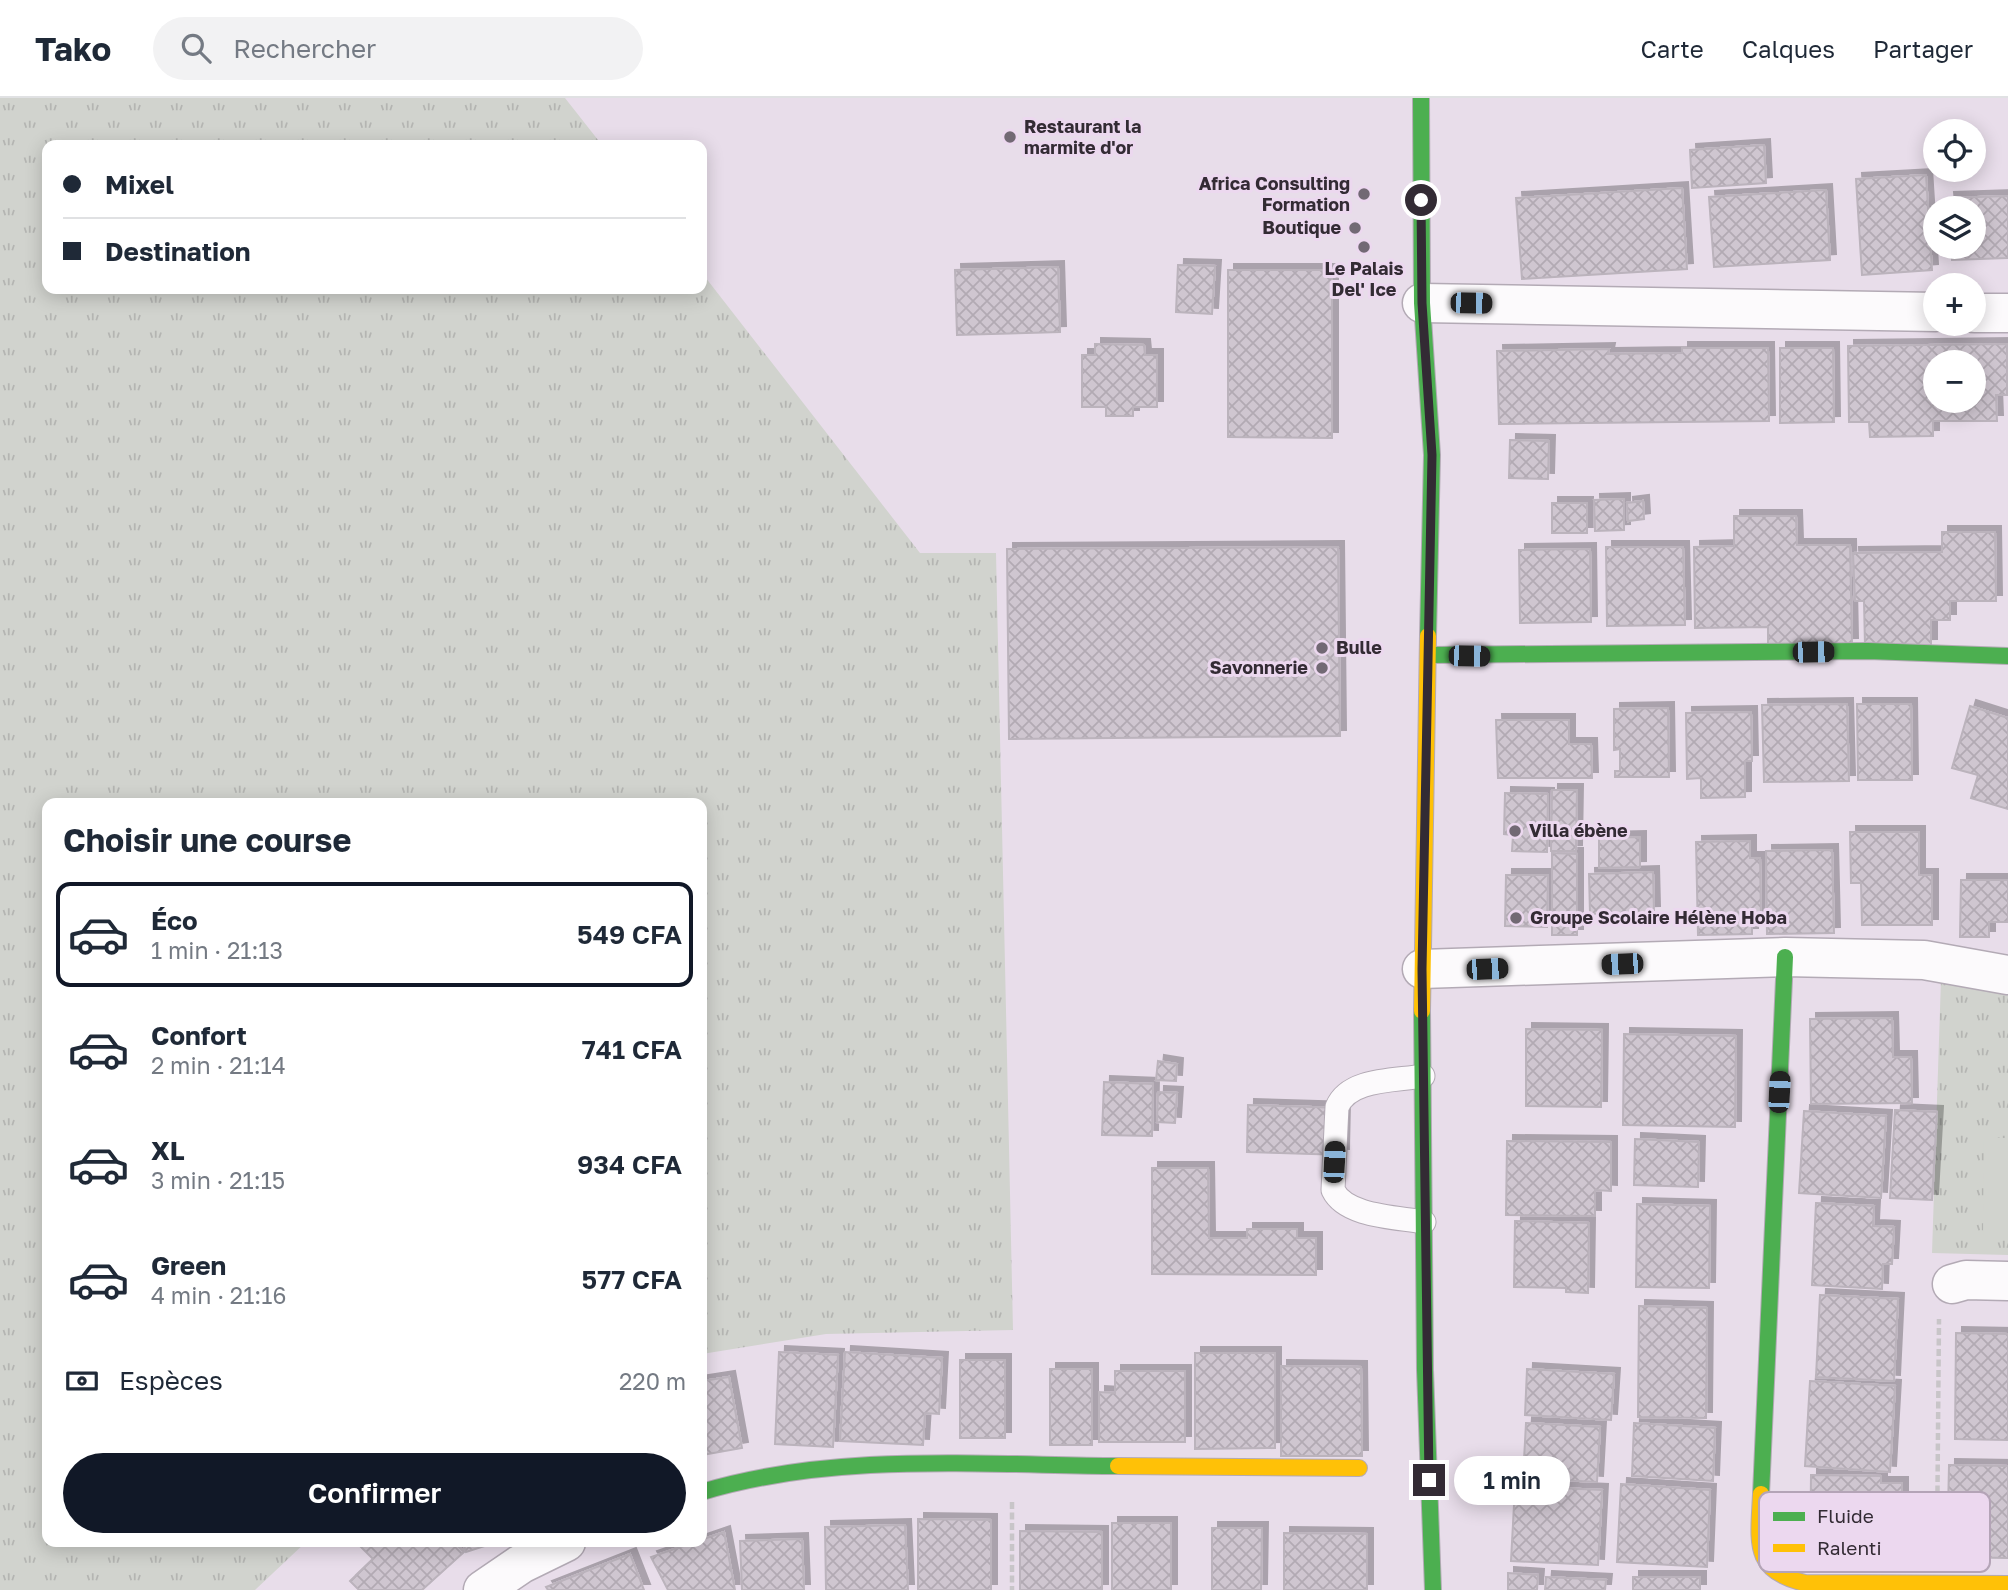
<!DOCTYPE html>
<html lang="fr">
<meta charset="utf-8">
<style>
:root{--surface:#fff;--page:#f2f2f3;--text:#1f2937;--muted:#747a83;--line:#e0e1e3;--accent:#111827}
body{margin:0;font-family:"Golos Text",sans-serif;background:var(--page);color:var(--text);height:100vh;display:flex;flex-direction:column;font-size:26px;white-space:nowrap}
*{box-sizing:border-box;margin:0}
p{font-size:23px;color:var(--muted)}
.icon{flex:none;width:38px;height:38px;fill:none;stroke:currentColor;stroke-width:2;stroke-linecap:round;stroke-linejoin:round}
.map{position:relative;flex:1;overflow:hidden}
.details{position:absolute;left:42px;top:700px;width:665px;height:749px;display:flex;flex-direction:column;background:var(--surface);border-radius:14px;box-shadow:0 4px 18px #0003}
.details>*{flex:none}
.guide{position:absolute;left:42px;top:42px;width:665px;height:154px;border-radius:14px;box-shadow:0 4px 18px #0003;display:grid;align-content:center;height:154px;padding:0 21px;background:var(--surface)}
.fabs{position:absolute;left:1923px;top:21px;display:grid;gap:14px}
.fabs a{display:grid;place-items:center;width:63px;height:63px;border-radius:50%;background:var(--surface);box-shadow:0 4px 18px #0003;font-size:35px}
.end{position:absolute;width:32px;height:32px;margin:-16px;border:9px solid #332b34;background:#fff;box-shadow:0 0 0 4px #fff}
.from{border-radius:50%}
.bubble{position:absolute;height:49px;border-radius:24px;background:var(--surface);box-shadow:0 4px 18px #0003;font-size:23px;font-weight:600;line-height:49px;text-align:center}
.car{position:absolute;width:21px;height:42px;margin:-21px -10px;border-radius:9px;box-shadow:0 0 5px 2px #0007;background:linear-gradient(#222 24%,#8ab4d8 0 40%,#222 0 76%,#8ab4d8 0 86%,#222 0)}
.guide b{display:flex;align-items:center;gap:24px;height:66px;font-size:26px}
.guide b+b{border-top:2px solid var(--line)}
.guide i{width:18px;height:18px;background:var(--text)}
ul{padding:0;list-style:none}
li{display:flex;align-items:center;gap:21px;height:105px;margin:0 14px 10px;padding:0 7px;border:4px solid transparent;border-radius:14px}
li div{flex:1}
li b{display:block;font-size:26px}
li em{font-style:normal;font-weight:600}
li.active{border-color:var(--accent)}
li>.icon{width:63px;height:63px;stroke-width:1.5}
h2{padding:0 21px;font-size:32px;line-height:84px}
.pay{display:flex;align-items:center;gap:18px;height:77px;padding:0 21px;font-size:26px}
.pay p{margin-inline-start:auto}
.button{display:flex;gap:14px;margin-top:auto;padding:14px 21px}
.button a{flex:1;height:80px;border-radius:42px;background:var(--accent);color:#fff;font-size:28px;font-weight:600;line-height:80px;text-align:center}
header{display:flex;align-items:center;gap:42px;box-sizing:border-box;height:98px;padding:0 35px;background:var(--surface);border-bottom:2px solid var(--line)}
header strong{font-size:33px}
nav{display:flex;gap:38px;margin-inline-start:auto;font-size:24px}
.search{width:490px;height:63px;background:var(--page);display:flex;align-items:center;gap:18px;box-sizing:border-box;padding:0 24px;border-radius:38px;color:var(--muted);font-size:26px}
.map>svg:first-child{display:block}
.grass{fill:url(#grass-tufts)}
.garden{fill:#d1d3ce}
.building{fill:url(#building-cross-hatch);stroke:#bbb3bc;stroke-width:2;fill-rule:evenodd;filter:url(#shadow)}
.lines{fill:none;stroke-linecap:round;stroke-linejoin:round}
.lane-casing{stroke:#b3aab5;stroke-width:25}
.street-casing{stroke:#b3aab5;stroke-width:41}
.fast-casing{stroke:#b3aab5;stroke-width:18}
.slow-casing{stroke:#b3aab5;stroke-width:18}
.path{stroke:#c8c5c8;stroke-width:4.5;stroke-dasharray:7 3.5;stroke-linecap:butt}
.lane{stroke:#fcfafc;stroke-width:23}
.street{stroke:#fcfafc;stroke-width:38}
.fast{stroke:#4caf50;stroke-width:16}
.slow{stroke:#ffc107;stroke-width:16}
.route{stroke:#332b34;stroke-width:9}
.poi-dot{fill:#726974;stroke:#ecd8ef;stroke-width:2.5}
.labels{text-anchor:middle;stroke-width:6;stroke-linejoin:round;paint-order:stroke}
.poi-label{font-size:18px;font-weight:bold;fill:#332b34;stroke:#ecd8ef;text-anchor:start}
.key{fill:#ecd8ef;stroke:#b4a4b7;stroke-width:2}
.key-label{font-size:19px;fill:#332b34}
</style>
<header>
<strong>Tako</strong>
<div class="search"><svg class="icon" aria-label="search" viewBox="0 0 24 24"><circle cx="10" cy="10" r="6"/><path d="M15 15l6 6"/></svg>Rechercher</div>
<nav><a>Carte</a><a>Calques</a><a>Partager</a></nav>
</header>
<div class="map">
<svg width="2008" height="1492" viewBox="0 0 2008 1492">
<defs>
<pattern id="grass-tufts" width="24" height="20" patternUnits="userSpaceOnUse" patternTransform="scale(1.75)"><rect width="24" height="20" fill="#d1d3ce"/><path d="M3 7l-1-3M5 7V3M7 7l1-3M15 17l-1-3M17 17v-4M19 17l1-3" fill="none" stroke="#b4b5b2"/></pattern>
<pattern id="building-cross-hatch" width="8" height="8" patternUnits="userSpaceOnUse" patternTransform="scale(1.75)"><rect width="8" height="8" fill="#cfc6d0"/><path d="M0 0l8 8M0 8l8-8" fill="none" stroke="#b2aab3"/></pattern>
<filter id="shadow"><feDropShadow dx="6" dy="-6" stdDeviation="0" flood-color="#0004"/></filter>
</defs>
<rect width="100%" height="100%" fill="#e8ddea"/>
<g class="grass">
<path d="M0 0H565L602 47H47V191H702V175L920 455H996L1013 1232 826 1236 702 1256V705H47V1444H306L255 1492H0Z"/>
<path d="M1941 881 2008 892V1157L1932 1155Z"/>
</g>
<path class="garden" d="M1984 1040H2008V1141H1983Z"/>
<g class="building">
<path d="M1764 47 1766 85 1692 90 1690 52Z"/>
<path d="M1926 77 1932 172 1862 177 1856 81Z"/>
<path d="M1682 90 1687 171 1522 181 1516 100Z"/>
<path d="M1826 92 1830 162 1714 169 1709 99Z"/>
<path d="M2008 98V160L1952 162 1951 149H1974V110H1949L1948 100Z"/>
<path d="M1178 167 1215 168 1212 216 1176 214Z"/>
<path d="M1058 169 1060 234 957 237 955 172Z"/>
<path d="M1228 172H1332V340L1228 339Z"/>
<path d="M1095 246 1144 247 1145 257H1157V309H1133V318H1106V309H1082V257H1095Z"/>
<path d="M2007 246V297H1996L1997 323H1933V338L1870 339 1869 324H1849L1848 248ZM1936 264H1974V303H1936Z"/>
<path d="M1682 250H1768L1769 323 1499 326 1497 253 1609 251 1608 256 1682 255Z"/>
<path d="M1780 250H1833L1834 324 1780 325Z"/>
<path d="M1510 342 1549 343 1548 381 1509 380Z"/>
<path d="M1624 401V432L1595 433 1594 402Z"/>
<path d="M1643 403 1644 421 1628 423 1627 405Z"/>
<rect x="1552" y="405" width="35" height="30"/>
<path d="M1734 418H1796L1797 447H1850L1852 546 1768 547V529L1695 530 1694 449 1734 448Z"/>
<path d="M1942 434H1995L1996 503H1950V522H1931V547L1865 548 1864 503H1855L1853 455 1942 454Z"/>
<path d="M1338 449 1340 638 1009 641 1007 451Z"/>
<path d="M1606 449H1683L1685 527 1607 528Z"/>
<path d="M1590 451 1591 524 1520 525 1519 452Z"/>
<path d="M1847 606 1849 683 1764 684 1762 607Z"/>
<path d="M1857 606H1911L1912 682H1858Z"/>
<path d="M1970 608 2008 620V711L1971 700 1978 677 1952 670Z"/>
<path d="M1668 610 1669 679H1615V673H1620V651L1614 652V611Z"/>
<path d="M1751 614 1752 663H1745V699L1701 700V680L1687 681 1686 615Z"/>
<path d="M1496 622H1569V646H1591L1592 680H1498Z"/>
<path d="M1552 692H1577L1576 753H1551Z"/>
<path d="M1505 695 1548 696 1547 754 1512 753 1513 737 1504 736Z"/>
<path d="M1850 734H1919V777H1932V827H1862L1861 785H1851Z"/>
<path d="M1640 739V769L1599 770V740Z"/>
<path d="M1750 743V760H1760L1761 821H1752V836L1698 837 1696 744Z"/>
<path d="M1832 752 1834 835 1767 836 1766 753Z"/>
<path d="M1552 755 1577 756V837H1552Z"/>
<path d="M1653 774 1654 814 1590 816 1589 776Z"/>
<path d="M1506 777H1548L1547 829 1505 828Z"/>
<path d="M1961 782H2008V824H1989V839H1960Z"/>
<path d="M1892 920 1893 959H1911L1912 1005 1811 1006 1810 921Z"/>
<path d="M1526 931 1602 932 1601 1009 1526 1008Z"/>
<path d="M1624 936 1736 938 1735 1029 1623 1027Z"/>
<path d="M1158 963 1177 966 1176 983 1156 982Z"/>
<path d="M1104 984 1153 986 1152 1038 1102 1037Z"/>
<path d="M1158 994 1177 995 1175 1025 1157 1024Z"/>
<path d="M1248 1007 1344 1010 1343 1057 1247 1054Z"/>
<path d="M1895 1012 1937 1014 1932 1102 1890 1100Z"/>
<path d="M1804 1013 1886 1018 1881 1100 1799 1095Z"/>
<path d="M1635 1041 1699 1044 1698 1089 1634 1087Z"/>
<path d="M1507 1043 1611 1044V1093L1595 1092V1118L1506 1117Z"/>
<path d="M1152 1070H1208L1209 1140H1247V1131H1297V1140H1316V1177L1152 1176Z"/>
<path d="M1816 1105 1874 1108 1873 1128 1894 1129 1892 1166H1883L1882 1191 1812 1187Z"/>
<path d="M1637 1106 1710 1108 1709 1190 1636 1189Z"/>
<path d="M1515 1123 1589 1125 1588 1195 1566 1194V1190L1514 1189Z"/>
<path d="M1820 1197 1898 1201 1894 1283 1816 1279Z"/>
<path d="M1639 1208 1707 1210 1706 1320 1638 1319Z"/>
<path d="M1956 1235 2008 1236V1342L1955 1341Z"/>
<path d="M779 1254 838 1257 833 1349 775 1346Z"/>
<path d="M845 1254 942 1260 939 1316 925 1315 923 1347 840 1343Z"/>
<path d="M1195 1255H1275V1350L1195 1351Z"/>
<rect x="960" y="1262" width="45" height="78"/>
<path d="M1281 1268 1361 1269 1362 1358H1281Z"/>
<rect x="1050" y="1271" width="42" height="76"/>
<path d="M1527 1271 1614 1276 1611 1322 1525 1317Z"/>
<path d="M1115 1273H1185V1344H1099V1294L1115 1295Z"/>
<path d="M729 1279 742 1350 702 1357V1283Z"/>
<path d="M1810 1283 1895 1288 1890 1374 1805 1368Z"/>
<path d="M1526 1325 1600 1329 1597 1384 1523 1380Z"/>
<path d="M1634 1325 1715 1330 1713 1383 1632 1378Z"/>
<path d="M1949 1367 2008 1368V1460L1947 1459Z"/>
<path d="M1811 1377 1881 1378V1385H1902V1462H1810Z"/>
<path d="M1621 1386 1710 1392 1707 1469 1617 1464Z"/>
<path d="M1515 1388 1602 1392 1598 1467 1511 1463Z"/>
<path d="M918 1421 991 1422V1492H918Z"/>
<rect x="1112" y="1425" width="59" height="67"/>
<path d="M905 1427 908 1492H826L825 1429Z"/>
<path d="M1212 1430H1262L1261 1492H1212Z"/>
<path d="M1020 1433 1102 1434V1492H1020Z"/>
<path d="M724 1434 735 1492H668L651 1459Z"/>
<path d="M1284 1435 1367 1436V1492H1284Z"/>
<path d="M802 1441 804 1492H742L740 1443Z"/>
<path d="M356 1444H454L464 1454 422 1492H359L350 1483 373 1461Z"/>
<path d="M463 1444H497L466 1454Z"/>
<path d="M630 1456 644 1492H548L546 1489Z"/>
<path d="M1508 1475 1538 1477 1537 1492H1508Z"/>
<path d="M1546 1479 1606 1482 1605 1492H1545Z"/>
<rect x="1633" y="1479" width="67" height="13"/>
</g>
<g class="lines">
<defs>
<path id="lane" d="M1423 978C1395 983 1349 980 1337 1009L1333 1092C1346 1119 1397 1119 1424 1124"/>
<g id="street">
<path d="M1422 205 1936 214"/>
<path d="M1974 215H2008"/>
<path d="M1422 871 1785 859 1924 862 2008 877"/>
<path d="M1952 1186 1966 1182 2008 1183"/>
<path d="M483 1492 521 1466 566 1444"/>
</g>
<g id="fast">
<path d="M1421 0 1422 205 1432 357 1428 538"/>
<path d="M1430 557 1868 553 2008 558"/>
<path d="M1422 913 1425 1272 1433 1492"/>
<path d="M702 1394C834 1354 982 1367 1118 1368"/>
<path d="M1761 1396 1785 859"/>
</g>
<g id="slow">
<path d="M1422 913 1428 538"/>
<path d="M1118 1368 1359 1370"/>
<path d="M1761 1396C1759 1443 1751 1473 1805 1485L2008 1486"/>
</g>
</defs>
<use href="#lane" class="lane-casing"/>
<use href="#street" class="street-casing"/>
<use href="#fast" class="fast-casing"/>
<use href="#slow" class="slow-casing"/>
<g class="path">
<path d="M1012 1404V1492"/>
<path d="M1937 1447 1939 1221"/>
</g>
<use href="#lane" class="lane"/>
<use href="#street" class="street"/>
<use href="#fast" class="fast"/>
<use href="#slow" class="slow"/>
</g>
<g class="lines">
<path class="route" d="M1421 102 1422 205 1432 357 1422 871 1429 1382"/>
</g>
<g class="poi-dot">
<circle cx="1010" cy="39" r="7"/>
<circle cx="1364" cy="96" r="7"/>
<circle cx="1355" cy="130" r="7"/>
<circle cx="1364" cy="149" r="7"/>
<circle cx="1322" cy="550" r="7"/>
<circle cx="1322" cy="570" r="7"/>
<circle cx="1515" cy="733" r="7"/>
<circle cx="1516" cy="820" r="7"/>
</g>
<g class="labels">
<g class="poi-label">
<text x="1024" y="35">Restaurant la<tspan x="1024" dy="21">marmite d'or</tspan></text>
<text x="1350" y="92" text-anchor="end">Africa Consulting<tspan x="1350" dy="21">Formation</tspan></text>
<text x="1341" y="136" text-anchor="end">Boutique</text>
<text x="1364" y="177" text-anchor="middle">Le Palais<tspan x="1364" dy="21">Del' Ice</tspan></text>
<text x="1336" y="556">Bulle</text>
<text x="1308" y="576" text-anchor="end">Savonnerie</text>
<text x="1529" y="739">Villa ébène</text>
<text x="1530" y="826">Groupe Scolaire Hélène Hoba</text>
</g>
</g>
<rect x="1759" y="1394" width="231" height="80" rx="10" class="key"/>
<rect x="1773" y="1414" width="32" height="9" fill="#4caf50"/>
<rect x="1773" y="1446" width="32" height="8" fill="#ffc107"/>
<g class="key-label">
<text x="1817" y="1425">Fluide</text>
<text x="1817" y="1457">Ralenti</text>
</g>
</svg>
<div class="fabs">
<a><svg class="icon" aria-label="locate" viewBox="0 0 24 24"><circle cx="12" cy="12" r="6"/><path d="M12 2v4M12 18v4M2 12h4M18 12h4"/></svg></a>
<a><svg class="icon" aria-label="layers" viewBox="0 0 24 24"><path d="M12 4l9 5-9 5-9-5zM3 14l9 5 9-5"/></svg></a>
<a>+</a>
<a>−</a>
</div>
<i class="end from" style="left:1421px;top:102px"></i>
<i class="end" style="left:1429px;top:1382px"></i>
<div class="bubble" style="left:1454px;top:1358px;width:116px">1 min</div>
<i class="car" style="left:1471px;top:205px;rotate:91deg"></i>
<i class="car" style="left:1813px;top:554px;rotate:89deg"></i>
<i class="car" style="left:1469px;top:558px;rotate:91deg"></i>
<i class="car" style="left:1622px;top:866px;rotate:268deg"></i>
<i class="car" style="left:1487px;top:871px;rotate:88deg"></i>
<i class="car" style="left:1779px;top:994px;rotate:3deg"></i>
<i class="car" style="left:1334px;top:1064px;rotate:3deg"></i>
<div class="guide">
<b><i class="from"></i>Mixel</b>
<b><i></i>Destination</b>
</div>
<section class="details">
<h2>Choisir une course</h2>
<ul>
<li class="active"><svg class="icon" aria-label="car" viewBox="0 0 24 24"><path d="M5 17H2v-5l4-1 3-4h7l3 4 3 1v5h-3M9 17h6M6 11h13"/><circle cx="7" cy="17" r="2"/><circle cx="17" cy="17" r="2"/></svg><div><b>Éco</b><p>1 min · 21:13</p></div><em>549 CFA</em></li>
<li><svg class="icon" aria-label="car" viewBox="0 0 24 24"><path d="M5 17H2v-5l4-1 3-4h7l3 4 3 1v5h-3M9 17h6M6 11h13"/><circle cx="7" cy="17" r="2"/><circle cx="17" cy="17" r="2"/></svg><div><b>Confort</b><p>2 min · 21:14</p></div><em>741 CFA</em></li>
<li><svg class="icon" aria-label="car" viewBox="0 0 24 24"><path d="M5 17H2v-5l4-1 3-4h7l3 4 3 1v5h-3M9 17h6M6 11h13"/><circle cx="7" cy="17" r="2"/><circle cx="17" cy="17" r="2"/></svg><div><b>XL</b><p>3 min · 21:15</p></div><em>934 CFA</em></li>
<li><svg class="icon" aria-label="car" viewBox="0 0 24 24"><path d="M5 17H2v-5l4-1 3-4h7l3 4 3 1v5h-3M9 17h6M6 11h13"/><circle cx="7" cy="17" r="2"/><circle cx="17" cy="17" r="2"/></svg><div><b>Green</b><p>4 min · 21:16</p></div><em>577 CFA</em></li>
</ul>
<div class="pay"><svg class="icon" aria-label="cash" viewBox="0 0 24 24"><path d="M3 7h18v10H3z"/><circle cx="12" cy="12" r="2"/></svg>Espèces<p>220 m</p></div>
<div class="button"><a>Confirmer</a></div>
</section>
</div>
